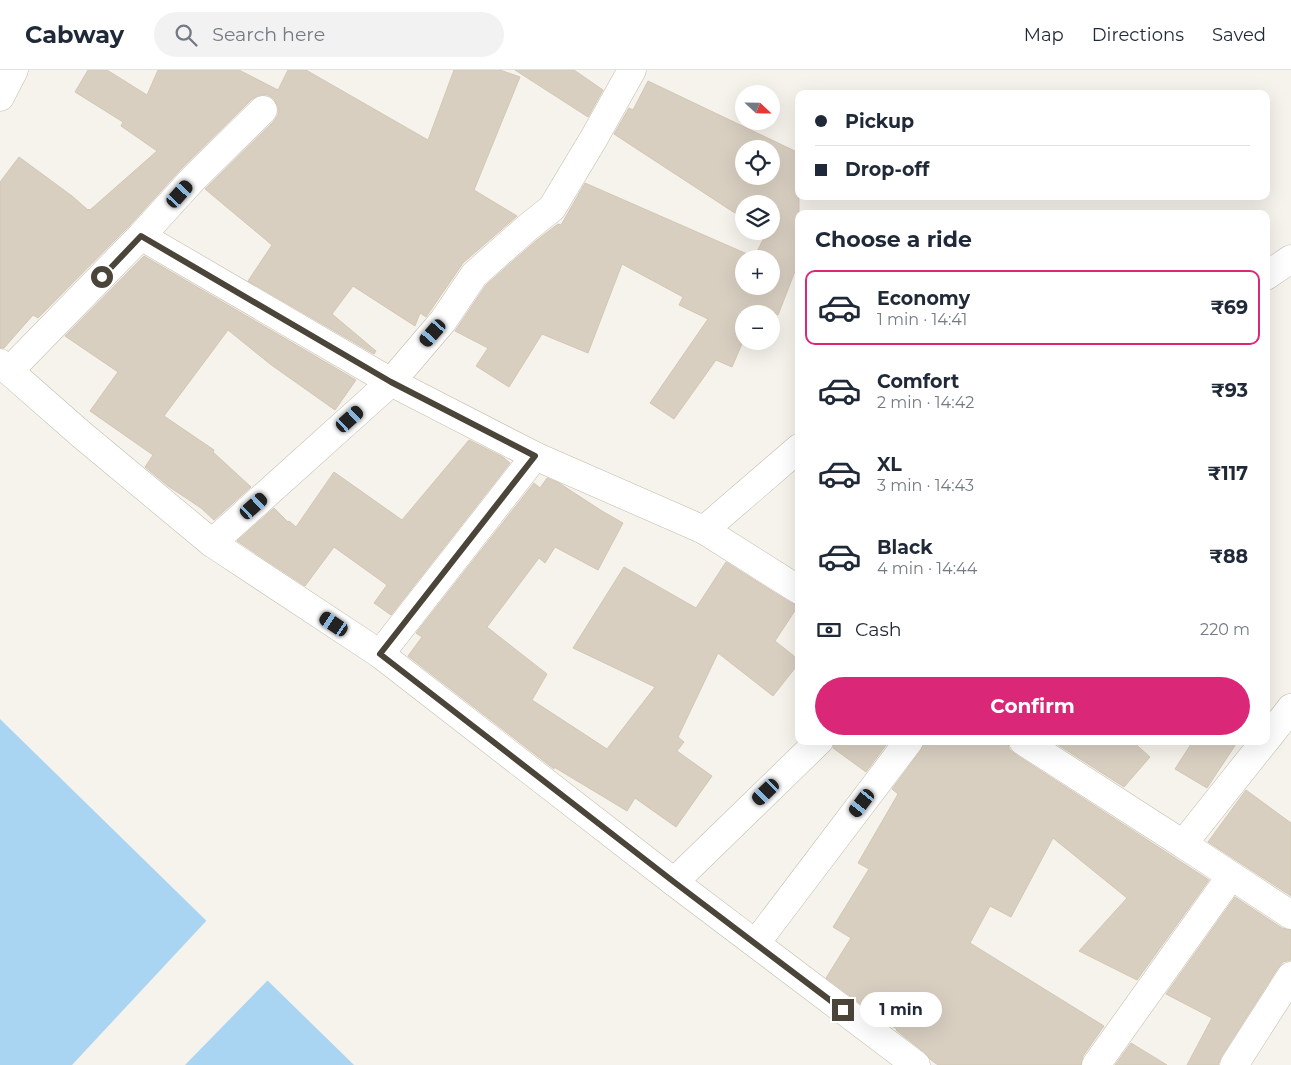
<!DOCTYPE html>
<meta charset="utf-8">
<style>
:root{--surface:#fff;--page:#f2f2f3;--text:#1f2937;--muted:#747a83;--line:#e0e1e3;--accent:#db2777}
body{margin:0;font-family:Montserrat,sans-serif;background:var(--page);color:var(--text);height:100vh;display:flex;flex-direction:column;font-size:19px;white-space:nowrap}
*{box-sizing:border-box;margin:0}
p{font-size:16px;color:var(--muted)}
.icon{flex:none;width:28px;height:28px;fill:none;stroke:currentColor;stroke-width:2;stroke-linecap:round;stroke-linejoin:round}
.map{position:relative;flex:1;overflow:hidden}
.drawer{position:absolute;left:795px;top:140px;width:475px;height:535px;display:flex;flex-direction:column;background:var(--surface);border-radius:10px;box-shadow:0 5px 20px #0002}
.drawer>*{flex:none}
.hud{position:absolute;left:795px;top:20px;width:475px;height:110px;border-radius:10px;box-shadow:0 5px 20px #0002;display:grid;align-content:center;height:110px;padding:0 20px;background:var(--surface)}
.needle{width:32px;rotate:112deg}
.controls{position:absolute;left:735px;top:15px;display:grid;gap:10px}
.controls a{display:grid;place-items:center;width:45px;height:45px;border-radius:50%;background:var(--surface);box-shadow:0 5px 20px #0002;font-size:25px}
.end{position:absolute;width:22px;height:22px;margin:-11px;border:6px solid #4b4439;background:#fff;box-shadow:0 0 0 2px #fff}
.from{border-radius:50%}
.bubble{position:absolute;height:35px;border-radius:18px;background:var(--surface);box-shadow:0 5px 20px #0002;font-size:16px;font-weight:700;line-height:35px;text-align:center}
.car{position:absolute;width:15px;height:30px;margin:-15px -8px;border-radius:6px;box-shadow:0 0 4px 1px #0007;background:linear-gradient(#222 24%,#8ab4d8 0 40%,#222 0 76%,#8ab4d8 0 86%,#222 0)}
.hud b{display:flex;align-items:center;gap:18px;height:48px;font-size:19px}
.hud b+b{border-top:1px solid var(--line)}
.hud i{width:12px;height:12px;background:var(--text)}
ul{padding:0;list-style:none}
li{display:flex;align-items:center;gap:15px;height:75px;margin:0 10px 8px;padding:0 10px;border:2px solid transparent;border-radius:10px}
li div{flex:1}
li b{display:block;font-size:19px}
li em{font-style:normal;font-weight:700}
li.selected{border-color:var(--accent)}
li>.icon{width:45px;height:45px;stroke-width:1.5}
h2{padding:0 20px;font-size:22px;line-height:60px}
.pay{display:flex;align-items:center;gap:12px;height:55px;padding:0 20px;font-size:19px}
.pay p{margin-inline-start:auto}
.action{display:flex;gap:10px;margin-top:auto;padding:10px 20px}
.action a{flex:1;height:58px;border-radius:30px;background:var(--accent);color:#fff;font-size:20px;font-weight:700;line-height:58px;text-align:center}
header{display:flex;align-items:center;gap:30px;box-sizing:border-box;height:70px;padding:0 25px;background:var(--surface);border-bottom:1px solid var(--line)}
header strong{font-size:24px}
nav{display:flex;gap:28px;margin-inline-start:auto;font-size:18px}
.search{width:350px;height:45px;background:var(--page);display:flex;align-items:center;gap:12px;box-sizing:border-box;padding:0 18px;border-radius:28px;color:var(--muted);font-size:19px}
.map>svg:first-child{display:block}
.water{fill:#a9d4f2}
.pier{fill:#f6f3ec}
.building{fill:#d8cfc1;stroke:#d3c7b4;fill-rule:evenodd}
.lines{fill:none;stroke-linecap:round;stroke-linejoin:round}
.minor-casing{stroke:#c2bbae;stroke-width:29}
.minor{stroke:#fff;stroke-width:28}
.route{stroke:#4b4439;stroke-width:6}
</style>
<header>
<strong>Cabway</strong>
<div class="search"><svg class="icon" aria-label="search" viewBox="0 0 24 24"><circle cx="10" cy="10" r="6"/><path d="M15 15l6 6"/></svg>Search here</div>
<nav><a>Map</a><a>Directions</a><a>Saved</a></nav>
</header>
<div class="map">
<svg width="1291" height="995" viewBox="0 0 1291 995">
<rect width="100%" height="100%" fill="#f6f3ec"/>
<path class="water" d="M0 649 354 995H0Z"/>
<path class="pier" d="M208 849 269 909 185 995H72Z"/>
<g class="building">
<path d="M88 0H107L147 25 158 0H239L278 20 288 0H306L428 70 454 0H500L520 7 474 120 517 146 463 193 426 247 420 243 415 256 353 216 332 244 376 281 374 284 248 211 272 175 205 119 274 51 278 45V37L274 29 268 25H260L252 29 181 99 130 155 38 248 33 245 4 278H0V112L19 87 72 126 88 140 89 139 90 140 157 81 121 56 123 52 75 22Z"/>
<path d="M515 0H574L603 20 588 47Z"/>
<path d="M648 11 799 83V191L778 245 758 236 755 244H744V269L732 297 716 290 674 349 650 333 708 249 679 235 683 227 622 194 588 283 542 264 509 317 476 296 488 278 455 261 486 215 537 170 558 154 561 155 585 113 754 187 766 164 763 161H771V134H744V149L614 64 629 38 633 40ZM744 79H771V106H744ZM744 189H771V216H744Z"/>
<path d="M144 186 356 310 335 340 270 294 228 260 164 346 214 380 213 382 251 417 214 450 201 438 168 416 145 397 153 385 90 341 118 302 65 266Z"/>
<path d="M469 370 503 387 510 393 391 545 374 533 387 515 334 477 305 516 237 471 274 438 288 452 289 451 296 457 334 402 402 450Z"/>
<path d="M547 408 559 413 602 441 623 453 598 500 555 477 545 493 539 488 487 557 547 604 532 630 607 679 655 617 573 578 624 497 696 538 726 492 791 533 798 536 775 571 799 590V593L773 626 718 583 678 667 684 672 677 681 712 706 676 757 635 728 627 741 554 697V699L408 586 422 567 416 563 534 413 540 418Z"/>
<path d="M834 671H889L866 702 833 678Z"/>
<path d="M924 671H1008L1009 679 1015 684 1209 810 1137 910 1079 881 1127 828 1053 768 1011 847 990 836 970 873 1104 956 1083 986 1081 995H938L931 990 925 983 896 960 897 959 882 950 826 908 851 868 833 857 869 799 858 793 898 724 892 719 921 680Z"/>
<path d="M1052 671H1132L1150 687 1124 717Z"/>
<path d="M1193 671H1238L1207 718 1175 699Z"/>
<path d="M1246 720 1291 753V826L1208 772Z"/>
<path d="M1235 827 1282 858 1291 860V890L1283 892 1278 898 1221 987 1218 995H1187L1212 948 1166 924Z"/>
<path d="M1131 973 1167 995H1115Z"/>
</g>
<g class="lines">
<defs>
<g id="minor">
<path d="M0 27 14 0"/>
<path d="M141 166 391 312 443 251 474 205 527 158 552 138 594 68 632 0"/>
<path d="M1266 206 1291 189"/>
<path d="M0 293 82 365 212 473 380 584 674 812 916 995"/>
<path d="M9 301 141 166 192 110 263 40"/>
<path d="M704 460 799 378"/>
<path d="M212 473 391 312 535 386"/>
<path d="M380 584 535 386 704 460 799 520"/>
<path d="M1266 670 1291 638"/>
<path d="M1023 671 1183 774 1265 671"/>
<path d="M1183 774 1291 845"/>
<path d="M674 812 819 671"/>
<path d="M756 873 909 671"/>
<path d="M1096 995 1231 806"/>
<path d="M1234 995 1291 906"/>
</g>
</defs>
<use href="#minor" class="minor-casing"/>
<use href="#minor" class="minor"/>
</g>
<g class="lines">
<path class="route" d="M102 207 141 166 391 312 535 386 380 584 674 812 843 940"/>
</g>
</svg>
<div class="controls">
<a><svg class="needle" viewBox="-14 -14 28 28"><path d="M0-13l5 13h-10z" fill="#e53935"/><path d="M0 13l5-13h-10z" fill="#747a83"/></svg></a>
<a><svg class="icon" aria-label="locate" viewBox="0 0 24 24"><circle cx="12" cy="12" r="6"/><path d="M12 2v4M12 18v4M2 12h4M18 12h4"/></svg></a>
<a><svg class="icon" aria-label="layers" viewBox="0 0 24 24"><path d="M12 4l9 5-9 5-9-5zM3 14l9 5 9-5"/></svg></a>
<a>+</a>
<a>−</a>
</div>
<i class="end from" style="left:102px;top:207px"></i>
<i class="end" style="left:843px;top:940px"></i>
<div class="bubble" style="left:860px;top:922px;width:82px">1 min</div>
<i class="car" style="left:180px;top:124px;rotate:42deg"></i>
<i class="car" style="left:433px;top:263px;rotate:221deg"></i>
<i class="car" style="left:350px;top:349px;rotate:48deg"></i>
<i class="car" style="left:254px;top:436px;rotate:48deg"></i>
<i class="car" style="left:334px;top:554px;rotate:304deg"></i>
<i class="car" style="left:766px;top:722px;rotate:226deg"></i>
<i class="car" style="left:862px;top:733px;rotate:217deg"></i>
<div class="hud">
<b><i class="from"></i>Pickup</b>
<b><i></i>Drop-off</b>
</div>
<section class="drawer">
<h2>Choose a ride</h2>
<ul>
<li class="selected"><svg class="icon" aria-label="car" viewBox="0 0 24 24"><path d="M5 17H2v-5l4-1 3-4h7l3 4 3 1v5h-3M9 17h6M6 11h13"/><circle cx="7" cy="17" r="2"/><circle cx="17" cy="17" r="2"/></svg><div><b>Economy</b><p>1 min · 14:41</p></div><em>₹69</em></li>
<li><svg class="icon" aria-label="car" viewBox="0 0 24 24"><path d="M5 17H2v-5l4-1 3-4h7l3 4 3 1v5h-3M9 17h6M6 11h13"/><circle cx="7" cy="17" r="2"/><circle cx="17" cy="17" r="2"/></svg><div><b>Comfort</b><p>2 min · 14:42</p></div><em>₹93</em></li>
<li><svg class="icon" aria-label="car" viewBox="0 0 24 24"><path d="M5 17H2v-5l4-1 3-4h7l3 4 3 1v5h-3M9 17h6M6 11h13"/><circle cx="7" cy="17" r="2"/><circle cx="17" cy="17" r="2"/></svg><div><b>XL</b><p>3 min · 14:43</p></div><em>₹117</em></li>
<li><svg class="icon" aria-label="car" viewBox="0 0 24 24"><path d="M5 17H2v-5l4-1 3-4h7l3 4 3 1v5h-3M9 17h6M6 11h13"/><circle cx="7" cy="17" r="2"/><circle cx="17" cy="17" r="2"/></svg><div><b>Black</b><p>4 min · 14:44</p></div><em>₹88</em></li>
</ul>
<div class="pay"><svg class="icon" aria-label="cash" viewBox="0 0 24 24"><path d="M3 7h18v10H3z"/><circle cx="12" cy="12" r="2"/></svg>Cash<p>220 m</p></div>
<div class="action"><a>Confirm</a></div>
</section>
</div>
